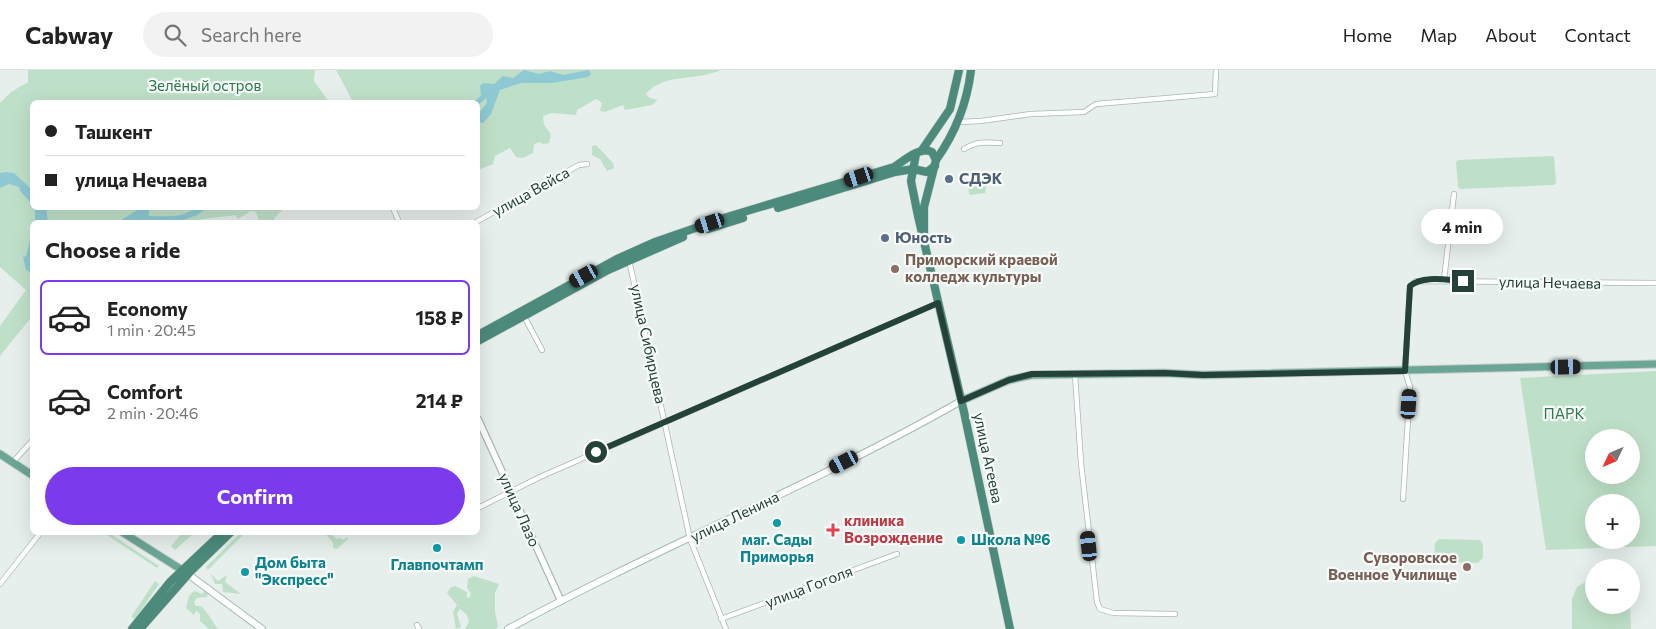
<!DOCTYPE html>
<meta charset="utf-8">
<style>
:root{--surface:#fff;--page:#f2f2f2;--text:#222;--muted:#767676;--line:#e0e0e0;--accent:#7c3aed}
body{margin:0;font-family:Commissioner,sans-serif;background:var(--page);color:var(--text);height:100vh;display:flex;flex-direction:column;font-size:19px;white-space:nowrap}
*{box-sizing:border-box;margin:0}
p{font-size:16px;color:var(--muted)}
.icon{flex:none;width:28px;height:28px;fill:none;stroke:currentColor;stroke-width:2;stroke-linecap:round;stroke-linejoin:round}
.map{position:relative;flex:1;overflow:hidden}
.drawer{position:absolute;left:30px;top:150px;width:450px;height:315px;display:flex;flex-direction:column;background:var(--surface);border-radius:8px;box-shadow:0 5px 20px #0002}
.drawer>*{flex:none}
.guide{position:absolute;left:30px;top:30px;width:450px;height:110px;border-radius:8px;box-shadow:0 5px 20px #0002;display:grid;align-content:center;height:110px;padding:0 15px;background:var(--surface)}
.needle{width:32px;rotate:226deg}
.tools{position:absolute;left:1585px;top:359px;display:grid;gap:10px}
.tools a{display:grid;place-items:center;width:55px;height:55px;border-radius:50%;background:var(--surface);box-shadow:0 5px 20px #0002;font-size:25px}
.end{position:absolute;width:22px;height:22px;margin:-11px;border:6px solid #24423a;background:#fff;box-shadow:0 0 0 2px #fff}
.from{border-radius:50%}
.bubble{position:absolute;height:35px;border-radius:18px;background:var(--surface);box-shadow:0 5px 20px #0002;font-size:16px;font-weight:700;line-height:35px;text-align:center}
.car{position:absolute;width:15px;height:30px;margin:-15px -8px;border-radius:6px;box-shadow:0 0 4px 1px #0007;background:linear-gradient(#222 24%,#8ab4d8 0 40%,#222 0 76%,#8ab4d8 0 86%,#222 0)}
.guide b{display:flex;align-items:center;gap:18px;height:48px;font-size:19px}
.guide b+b{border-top:1px solid var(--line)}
.guide i{width:12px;height:12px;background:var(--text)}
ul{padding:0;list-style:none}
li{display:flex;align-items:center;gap:15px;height:75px;margin:0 10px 8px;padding:0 5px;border:2px solid transparent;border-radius:8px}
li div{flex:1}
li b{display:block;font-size:19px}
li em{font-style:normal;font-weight:700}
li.active{border-color:var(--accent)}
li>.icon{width:45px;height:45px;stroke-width:1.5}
h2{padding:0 15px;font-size:22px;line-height:60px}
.action{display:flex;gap:10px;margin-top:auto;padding:10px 15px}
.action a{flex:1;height:58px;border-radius:30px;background:var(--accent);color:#fff;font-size:20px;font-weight:700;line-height:58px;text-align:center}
header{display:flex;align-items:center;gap:30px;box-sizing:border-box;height:70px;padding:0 25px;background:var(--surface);border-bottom:1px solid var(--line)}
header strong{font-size:24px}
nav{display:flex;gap:28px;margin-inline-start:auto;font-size:18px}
.search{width:350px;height:45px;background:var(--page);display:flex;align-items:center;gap:12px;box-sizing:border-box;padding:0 18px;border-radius:28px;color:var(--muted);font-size:19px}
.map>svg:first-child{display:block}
.green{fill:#bfe0c8;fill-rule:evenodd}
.water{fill:#8ec9d4}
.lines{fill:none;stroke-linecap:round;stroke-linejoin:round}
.minor-casing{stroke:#a8b8b2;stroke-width:6}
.tertiary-casing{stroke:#a8b8b2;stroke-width:8}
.secondary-casing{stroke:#a4bbb3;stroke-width:8}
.primary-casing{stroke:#c2cac8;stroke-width:9}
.trunk-casing{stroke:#c2cac8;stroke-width:9}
.minor{stroke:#fff;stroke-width:4.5}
.tertiary{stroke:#fff;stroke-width:5.5}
.secondary{stroke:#fff;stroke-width:6}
.primary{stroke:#6aa596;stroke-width:7}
.trunk{stroke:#4c8a7c;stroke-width:8}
.route{stroke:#24423a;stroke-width:6}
.service-dot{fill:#5c6f8a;stroke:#f7fbf9;stroke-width:2}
.education-dot{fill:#8d6e63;stroke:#f7fbf9;stroke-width:2}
.culture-dot{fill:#0f9aa8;stroke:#f7fbf9;stroke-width:2}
.health-dot{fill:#e0444e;stroke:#f7fbf9;stroke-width:2}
.labels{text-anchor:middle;stroke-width:4.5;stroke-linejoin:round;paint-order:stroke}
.park-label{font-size:15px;fill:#2d7a4b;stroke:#f7fbf9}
.service-label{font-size:15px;font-weight:bold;fill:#4e5e75;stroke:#f7fbf9;text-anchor:start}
.street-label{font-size:15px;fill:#24423a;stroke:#f7fbf9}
.education-label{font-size:15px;font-weight:bold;fill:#785e54;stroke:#f7fbf9;text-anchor:start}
.health-label{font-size:15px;font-weight:bold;fill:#be3a42;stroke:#f7fbf9;text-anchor:start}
.culture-label{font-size:15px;font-weight:bold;fill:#0d838f;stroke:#f7fbf9}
</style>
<header>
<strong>Cabway</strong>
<div class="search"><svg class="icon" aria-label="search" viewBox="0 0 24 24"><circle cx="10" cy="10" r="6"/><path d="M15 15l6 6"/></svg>Search here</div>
<nav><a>Home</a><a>Map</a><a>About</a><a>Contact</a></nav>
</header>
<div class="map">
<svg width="1656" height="559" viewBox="0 0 1656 559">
<rect width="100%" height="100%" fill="#e6efeb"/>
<g class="green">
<path d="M28 0H315L314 11 329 32H32V138H287L282 140 274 149 275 152H259L256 142 251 141 238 149 235 145C224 147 202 148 193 152H32V252L29 250 0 286V256L26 220 0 197V33L11 22 28 12Z"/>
<path d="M336 0H721C698 11 662 3 646 24L650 28 658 30 652 35 625 40 623 35 605 42 600 41 602 33 596 29 577 40 576 45 552 43 543 46 544 55 551 64 549 73 542 74 540 72 534 74 533 83 523 88 516 87 510 78 495 86 493 94 478 100V32H353Z"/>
<path d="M596 75 613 93 614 98 607 101 600 89 592 85V76Z"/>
<path d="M1552 86 1554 87 1556 113 1554 115 1460 119 1458 117 1456 92 1458 90Z"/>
<path d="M981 102 990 103 985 123 970 125C965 116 973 107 981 102Z"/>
<path d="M1656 301V476L1546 480 1520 308ZM1594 368H1631V405H1594ZM1594 432H1631V470H1594Z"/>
<path d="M104 463H109L159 496 157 498Z"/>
<path d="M182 463H194L175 480 171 476Z"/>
<path d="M240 463H245L208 500 206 497Z"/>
<path d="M325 463H330L337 469 340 468 343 470 348 467V469L337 479 333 478V473Z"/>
<path d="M1439 469 1480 470 1483 474V488L1478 493 1438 492 1434 489 1435 473Z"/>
<path d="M211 504 218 511 227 505 225 512 241 524 223 522 222 514H215Z"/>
<path d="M474 506 499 514 495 523V542L498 556 496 559H465L469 552 467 545 460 539 457 544 461 557 456 559 453 542 457 535 447 523 450 518 455 516 467 522V528L470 527 471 523 467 518 468 509Z"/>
<path d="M1594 507V535H1630L1631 559H1572V529L1577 517Z"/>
<path d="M155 511 159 514 135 549 131 547Z"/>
<path d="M205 520 208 524 207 527 197 528 194 532 196 536H201C209 544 214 554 218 559H209L200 551V544L196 541 194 545 186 538C188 531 188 524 195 521L202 524Z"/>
</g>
<g class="water">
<path d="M524 0 539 4 550 1 563 5 589 0 591 4 588 7 552 13H521L500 20 491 44 483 53 478 52V44L487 33 486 28 478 35V32H474L481 25 480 16 483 13 494 14 503 6 513 8Z"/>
<path d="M7 102 14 103 32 120V134L20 121 19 117 9 114 0 118V103Z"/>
<path d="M35 138H46L48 152H35Z"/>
<path d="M141 138H149V146C160 146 170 147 181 145 193 142 192 137 207 138L197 145 183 150 118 152Z"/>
<path d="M32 163V203L26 200 23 187 26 186Z"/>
</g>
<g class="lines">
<defs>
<g id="minor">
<path d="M959 52 981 51 1031 44 1084 42 1096 34 1215 24 1216 0"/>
<path d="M964 79C977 71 986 72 1000 73"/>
<path d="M393 138 399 152"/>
<path d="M476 152 579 95 587 94"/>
<path d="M629 190 690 469 726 559"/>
<path d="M1444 210 1454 124"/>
<path d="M524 246 542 280"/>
<path d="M1075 305 1081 393 1097 532 1100 539 1113 543 1175 544"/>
<path d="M13 392 32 371"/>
<path d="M1403 429 1410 317 1405 301 1410 216 1416 211 1656 213"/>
<path d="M478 438 540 407 938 233"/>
<path d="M0 514 41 462"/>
<path d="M721 549 897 484"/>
<path d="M417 555 419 559"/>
</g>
<path id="tertiary" d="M478 349 561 531"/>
<g id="secondary">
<path d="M185 502 262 559"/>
<path d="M508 559C656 478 814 415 961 331"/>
</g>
<g id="primary">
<path d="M961 331 1009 310 1032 305 1164 303 1203 305 1656 294"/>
<path d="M0 384 32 405"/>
<path d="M122 462 182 500"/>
</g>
<g id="trunk">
<path d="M922 80 950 39 959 0"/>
<path d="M916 84 911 111 918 146 964 342 1010 559"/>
<path d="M936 90C956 62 967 34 971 0"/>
<path d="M778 138 895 102 913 99 927 102 935 96"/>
<path d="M708 159 743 148"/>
<path d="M478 265 617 189 655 172 727 147 894 97C905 90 920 76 932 82L936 90 924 137V165"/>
<path d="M478 271 608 200 683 167"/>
<path d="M132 559 170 512 223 462"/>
<path d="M140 559 190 502 231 462"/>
</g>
</defs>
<use href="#minor" class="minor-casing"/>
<use href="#tertiary" class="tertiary-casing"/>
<use href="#secondary" class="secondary-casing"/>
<use href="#primary" class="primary-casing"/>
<use href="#trunk" class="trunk-casing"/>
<use href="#minor" class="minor"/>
<use href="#tertiary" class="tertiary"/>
<use href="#secondary" class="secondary"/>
<use href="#primary" class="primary"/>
<use href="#trunk" class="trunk"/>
</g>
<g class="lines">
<path class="route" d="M596 382 938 233 961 331 1009 310 1032 304 1164 303 1203 305 1405 301 1410 216C1423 205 1447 210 1463 211"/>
</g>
<g class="service-dot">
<circle cx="949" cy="109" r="5"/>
<circle cx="885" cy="168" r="5"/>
</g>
<g class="education-dot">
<circle cx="895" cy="199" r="5"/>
<circle cx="1467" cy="497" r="5"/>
</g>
<g class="culture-dot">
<circle cx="777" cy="453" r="5"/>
<circle cx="961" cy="470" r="5"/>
<circle cx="437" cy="478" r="5"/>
<circle cx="245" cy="502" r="5"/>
</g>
<path class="health-dot" d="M830.5 452.5h5v5h5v5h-5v5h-5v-5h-5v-5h5z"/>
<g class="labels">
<g class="park-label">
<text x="205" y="21">Зелёный остров</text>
<text x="1564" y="349">ПАРК</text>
</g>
<g class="service-label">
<text x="959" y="114">СДЭК</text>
<text x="895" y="173">Юность</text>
</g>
<g class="street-label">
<text transform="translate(531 122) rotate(-29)" y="5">улица Вейса</text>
<text transform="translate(1550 213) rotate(1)" y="5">улица Нечаева</text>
<text transform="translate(648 274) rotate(78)" y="5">улица Сибирцева</text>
<text transform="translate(988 388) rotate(78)" y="5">улица Агеева</text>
<text transform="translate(519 440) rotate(66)" y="5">улица Лазо</text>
<text transform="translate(735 447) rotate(-26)" y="5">улица Ленина</text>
<text transform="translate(809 517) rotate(-21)" y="5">улица Гоголя</text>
</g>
<g class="education-label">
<text x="905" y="195">Приморский краевой<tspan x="905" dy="17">колледж культуры</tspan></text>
<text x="1457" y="493" text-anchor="end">Суворовское<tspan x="1457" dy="17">Военное Училище</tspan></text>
</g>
<g class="health-label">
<text x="844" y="456">клиника<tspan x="844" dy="17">Возрождение</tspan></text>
</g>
<g class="culture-label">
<text x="777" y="475">маг. Сады<tspan x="777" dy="17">Приморья</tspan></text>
<text x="971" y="475" text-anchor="start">Школа №6</text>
<text x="255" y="498" text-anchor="start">Дом быта<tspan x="255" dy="17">"Экспресс"</tspan></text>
<text x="437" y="500">Главпочтамп</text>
</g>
</g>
</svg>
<div class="tools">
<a><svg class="needle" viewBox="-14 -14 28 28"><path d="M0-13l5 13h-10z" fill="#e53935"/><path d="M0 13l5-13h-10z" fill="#767676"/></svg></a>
<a>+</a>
<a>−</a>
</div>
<i class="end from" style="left:596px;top:382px"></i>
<i class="end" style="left:1463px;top:211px"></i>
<div class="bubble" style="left:1421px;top:139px;width:82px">4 min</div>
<i class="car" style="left:859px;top:107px;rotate:252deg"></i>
<i class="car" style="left:710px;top:153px;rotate:252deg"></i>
<i class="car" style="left:584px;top:206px;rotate:241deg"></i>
<i class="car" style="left:1566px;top:297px;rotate:89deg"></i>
<i class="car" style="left:1409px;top:334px;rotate:4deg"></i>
<i class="car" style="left:844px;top:392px;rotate:243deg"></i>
<i class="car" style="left:1089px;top:476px;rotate:354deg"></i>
<div class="guide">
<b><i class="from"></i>Ташкент</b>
<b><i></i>улица Нечаева</b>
</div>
<section class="drawer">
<h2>Choose a ride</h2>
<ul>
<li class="active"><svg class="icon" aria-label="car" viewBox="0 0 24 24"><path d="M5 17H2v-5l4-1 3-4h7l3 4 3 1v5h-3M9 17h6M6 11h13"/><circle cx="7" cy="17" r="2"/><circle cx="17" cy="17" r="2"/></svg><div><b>Economy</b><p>1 min · 20:45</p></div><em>158 ₽</em></li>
<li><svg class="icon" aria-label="car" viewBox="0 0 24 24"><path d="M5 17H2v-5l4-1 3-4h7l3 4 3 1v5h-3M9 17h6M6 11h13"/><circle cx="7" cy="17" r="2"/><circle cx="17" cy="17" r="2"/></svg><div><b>Comfort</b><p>2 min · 20:46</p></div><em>214 ₽</em></li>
</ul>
<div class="action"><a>Confirm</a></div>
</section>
</div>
